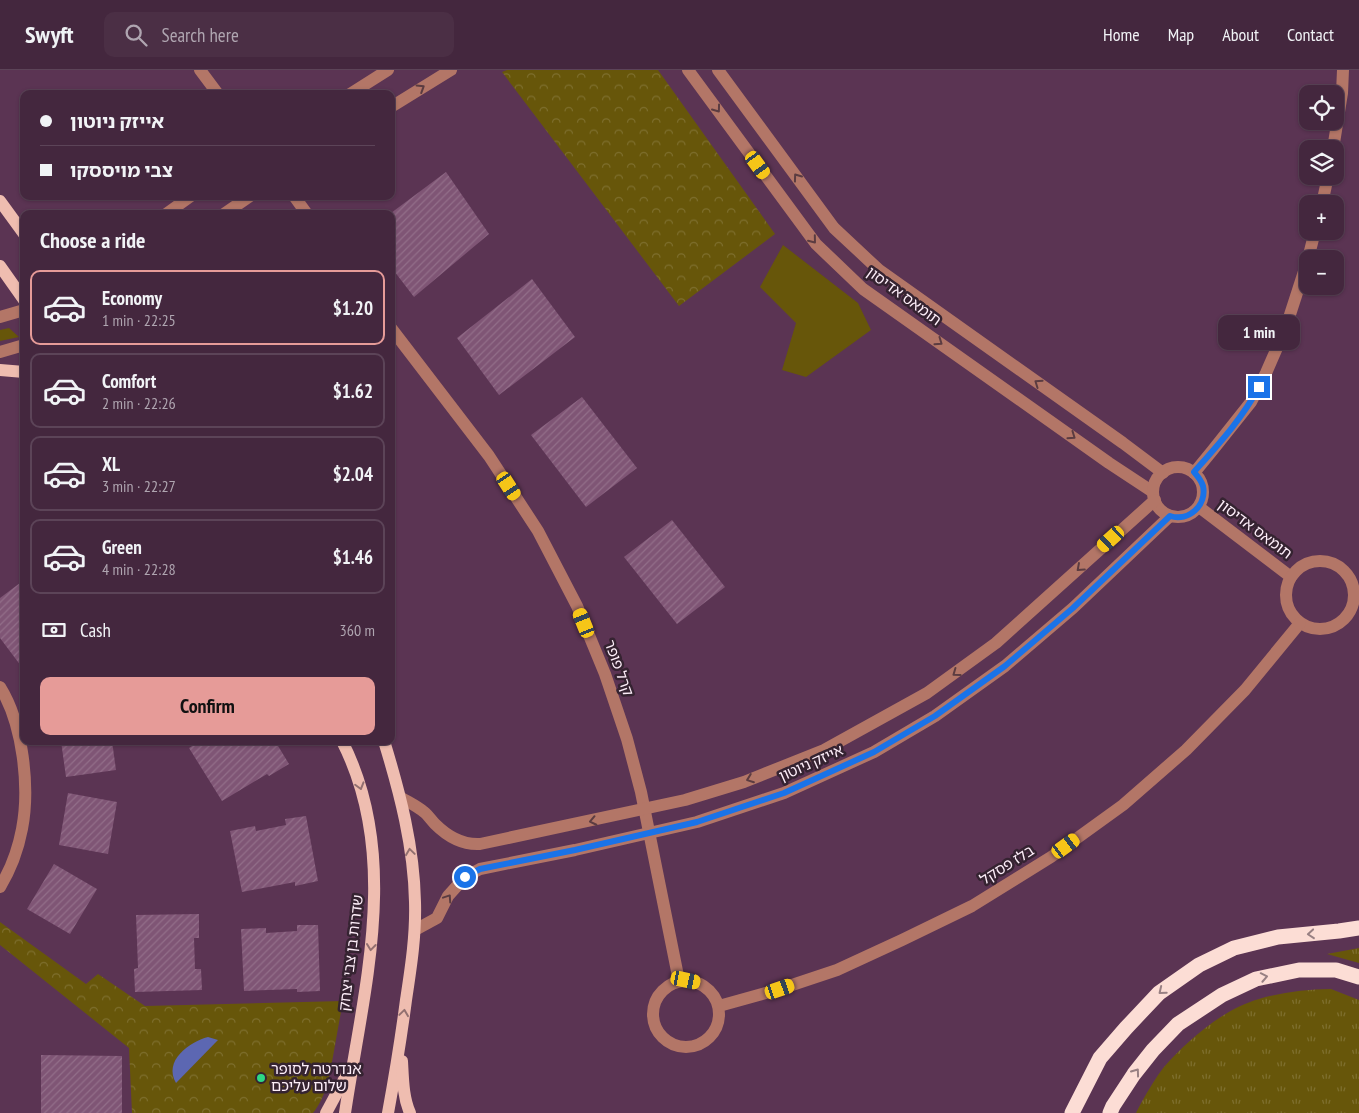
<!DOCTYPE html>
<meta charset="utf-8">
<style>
:root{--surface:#44273e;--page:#4b2f45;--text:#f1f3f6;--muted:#afa5b0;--line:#5c4458;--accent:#e69b98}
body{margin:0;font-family:"PT Sans Narrow","Noto Sans Hebrew",sans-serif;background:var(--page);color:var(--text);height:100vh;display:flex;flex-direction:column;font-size:19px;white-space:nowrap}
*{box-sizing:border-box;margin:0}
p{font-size:16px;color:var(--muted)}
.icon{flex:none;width:28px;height:28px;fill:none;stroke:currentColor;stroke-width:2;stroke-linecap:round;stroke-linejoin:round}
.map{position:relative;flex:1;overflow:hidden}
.side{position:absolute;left:20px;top:140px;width:375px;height:535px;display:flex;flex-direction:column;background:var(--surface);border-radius:10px;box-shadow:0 1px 4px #0004,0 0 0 1px var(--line)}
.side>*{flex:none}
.top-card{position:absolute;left:20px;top:20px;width:375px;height:110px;border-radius:10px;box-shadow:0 1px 4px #0004,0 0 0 1px var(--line);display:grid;align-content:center;height:110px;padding:0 20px;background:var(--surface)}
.fabs{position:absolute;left:1299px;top:15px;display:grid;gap:10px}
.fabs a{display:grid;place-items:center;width:45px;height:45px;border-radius:10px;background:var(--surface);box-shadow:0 1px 4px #0004,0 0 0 1px var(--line);font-size:25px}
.end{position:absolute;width:22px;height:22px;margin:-11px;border:6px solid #1a73e8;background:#fff;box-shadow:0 0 0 2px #fff}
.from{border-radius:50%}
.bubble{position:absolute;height:35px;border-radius:10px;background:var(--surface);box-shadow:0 1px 4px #0004,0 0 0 1px var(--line);font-size:16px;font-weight:700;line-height:35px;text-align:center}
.car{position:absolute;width:15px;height:30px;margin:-15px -8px;border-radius:6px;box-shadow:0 0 4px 1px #0007;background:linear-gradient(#f5c518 24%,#345 0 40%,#f5c518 0 76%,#345 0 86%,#f5c518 0)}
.top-card b{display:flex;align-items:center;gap:18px;height:48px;font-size:19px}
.top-card b+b{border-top:1px solid var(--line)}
.top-card i{width:12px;height:12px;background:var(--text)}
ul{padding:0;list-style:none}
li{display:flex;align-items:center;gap:15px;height:75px;margin:0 10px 8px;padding:0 10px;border:2px solid var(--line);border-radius:10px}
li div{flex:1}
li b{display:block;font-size:19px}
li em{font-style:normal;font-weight:700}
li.active{border-color:var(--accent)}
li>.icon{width:45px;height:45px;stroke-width:1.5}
h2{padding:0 20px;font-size:22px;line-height:60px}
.pay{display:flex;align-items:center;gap:12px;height:55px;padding:0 20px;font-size:19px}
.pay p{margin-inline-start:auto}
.cta{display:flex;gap:10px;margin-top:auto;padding:10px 20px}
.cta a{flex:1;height:58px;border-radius:10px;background:var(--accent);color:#111;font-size:20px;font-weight:700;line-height:58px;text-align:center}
header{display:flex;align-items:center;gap:30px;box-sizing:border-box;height:70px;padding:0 25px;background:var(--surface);border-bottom:1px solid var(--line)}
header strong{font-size:24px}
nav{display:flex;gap:28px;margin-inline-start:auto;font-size:18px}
.search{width:350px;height:45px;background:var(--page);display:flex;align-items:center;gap:12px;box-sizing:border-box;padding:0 18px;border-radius:10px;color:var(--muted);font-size:19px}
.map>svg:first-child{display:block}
.grass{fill:url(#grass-tufts)}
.park{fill:url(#park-crowns)}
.garden{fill:#67560a}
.water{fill:#5c67b2}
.building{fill:url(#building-hatch)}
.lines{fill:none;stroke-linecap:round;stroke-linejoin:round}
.minor{stroke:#b37667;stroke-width:12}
.major{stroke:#efbdb0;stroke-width:12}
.highway{stroke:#fcddd5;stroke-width:15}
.oneway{stroke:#5b3c41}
.oneway2{stroke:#927070}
.oneway3{stroke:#988083}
.route{stroke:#1a73e8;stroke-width:6}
.poi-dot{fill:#2dd884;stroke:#352331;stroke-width:2}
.labels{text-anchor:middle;stroke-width:5;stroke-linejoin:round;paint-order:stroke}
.street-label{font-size:15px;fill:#fdeef9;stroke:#352331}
.poi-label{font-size:15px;fill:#fdeef9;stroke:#352331;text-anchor:start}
</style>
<header>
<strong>Swyft</strong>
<div class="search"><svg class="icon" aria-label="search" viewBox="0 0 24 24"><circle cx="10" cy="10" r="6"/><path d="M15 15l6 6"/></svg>Search here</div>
<nav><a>Home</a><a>Map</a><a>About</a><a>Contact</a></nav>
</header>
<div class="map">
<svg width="1359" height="1043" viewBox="0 0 1359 1043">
<defs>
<pattern id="grass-tufts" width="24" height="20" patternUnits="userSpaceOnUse" patternTransform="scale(1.25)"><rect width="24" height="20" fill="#67560a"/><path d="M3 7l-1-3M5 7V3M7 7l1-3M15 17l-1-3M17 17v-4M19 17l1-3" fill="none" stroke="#7e6f2e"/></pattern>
<pattern id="park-crowns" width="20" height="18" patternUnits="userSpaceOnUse" patternTransform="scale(1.25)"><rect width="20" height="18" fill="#67560a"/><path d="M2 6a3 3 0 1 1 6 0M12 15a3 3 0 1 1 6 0" fill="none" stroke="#7e6f2e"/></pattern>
<pattern id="building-hatch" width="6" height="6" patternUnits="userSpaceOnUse" patternTransform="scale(1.25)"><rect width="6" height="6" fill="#7f5575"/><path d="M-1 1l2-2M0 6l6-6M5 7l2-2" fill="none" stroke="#926e89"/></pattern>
</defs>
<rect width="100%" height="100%" fill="#5b3453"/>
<g class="grass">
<path d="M1359 878V893L1327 884Z"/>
<path d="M1331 919 1359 930V1043H1136C1142 1031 1155 1008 1164 997 1188 970 1223 939 1259 929 1283 922 1307 919 1331 919Z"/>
</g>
<g class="park">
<path d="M507 0H658L775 164 679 236 502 2Z"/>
<path d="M0 852 86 914 98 904 145 936 343 931C340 947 337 964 334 981 330 1002 327 1026 313 1043H132L129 978 0 875Z"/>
</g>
<g class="garden">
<path d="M783 175 858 233 871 260 806 307 782 300 796 253 760 217Z"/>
<path d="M9 258 19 267 0 271V260Z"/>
</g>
<path class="water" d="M208 967 218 970 176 1013C163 991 189 972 208 967Z"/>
<g class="building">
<path d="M446 102 489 164 414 227 391 197V143Z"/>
<path d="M532 209 575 267 499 325 457 268Z"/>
<path d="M582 327 637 398 586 437 531 365Z"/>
<path d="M672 450 725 517 677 554 624 487Z"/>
<path d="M24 510V600L0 568V528Z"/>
<path d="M61 671H112L116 700 66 707Z"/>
<path d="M200 671H275L289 694 269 706 267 704 222 731 189 678Z"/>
<path d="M68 723 117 732 108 784 59 775Z"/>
<path d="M306 746 318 811 295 816V812L242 822 230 761 255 756 256 761 286 755 285 749Z"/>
<path d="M54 794 97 819 70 864 27 839Z"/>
<path d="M199 844V868H194L195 899H201L202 920 135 922 134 899 138 898 136 845Z"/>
<path d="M297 855H318L320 921 297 922V919L244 921 241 859 266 858V863L297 861Z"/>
<path d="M41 985 122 986V1043H41Z"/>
</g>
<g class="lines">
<g class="minor">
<path d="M200 0 218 24"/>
<path d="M688 0 816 174 863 219 1109 393 1153 422"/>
<path d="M718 0 834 158 879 200 1123 373 1163 403"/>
<path d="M350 24 388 0"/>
<path d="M391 37 451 0"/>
<path d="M1333 79 1342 23 1343 0"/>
<path d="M294 126 307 144"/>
<path d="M1322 134 1328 106"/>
<path d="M166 144 191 126"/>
<path d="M224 144 250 126"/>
<path d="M1308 189 1315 161"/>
<path d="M0 247 24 240"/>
<path d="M391 258 489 386 538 461 577 536 605 604 627 669 641 722 679 911"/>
<path d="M0 282 24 275"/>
<circle cx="1178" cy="422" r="25"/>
<path d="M1194 403 1212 381 1251 332 1266 303 1286 257 1308 189"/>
<path d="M1199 437 1291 507"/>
<circle cx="1320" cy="525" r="34"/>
<path d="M0 617C23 654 30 717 22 759 18 780 11 799 0 817"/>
<path d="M400 727C408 732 417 736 424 742 428 745 431 750 435 754 447 766 462 775 480 774L685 730 744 712 824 680 927 623 996 573 1155 430"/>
<path d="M415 860 437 848 448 826 465 807 480 799 575 780 697 752 784 723 874 682 935 646 1005 596 1073 538 1170 446"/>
<circle cx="686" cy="944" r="33"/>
<path d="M719 936 780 919 837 900 902 870 972 836 1051 787 1123 735 1186 680 1245 620 1300 553"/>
</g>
<g class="major">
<path d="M0 131 24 164"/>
<path d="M0 196 24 230"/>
<path d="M0 300 24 302"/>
<path d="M342 671C402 788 363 921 345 1043"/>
<path d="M384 671C400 723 414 777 415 832 416 865 411 897 406 930 401 968 395 1005 388 1043"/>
<path d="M402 991C403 1009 403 1027 410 1043"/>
<path d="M326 1043 347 1004"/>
</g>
<g class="highway">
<path d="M1072 1043 1100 988 1126 958 1159 923 1199 895 1234 878 1278 867 1339 861 1359 858"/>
<path d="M1110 1043 1113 1036 1134 1004 1153 980 1178 954 1222 925 1256 909 1299 900H1336L1359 907"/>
</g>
</g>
<defs><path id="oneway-chevron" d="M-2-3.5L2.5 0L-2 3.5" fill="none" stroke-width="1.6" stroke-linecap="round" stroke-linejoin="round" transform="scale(1.25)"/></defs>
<g class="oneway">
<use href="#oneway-chevron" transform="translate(421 18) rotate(-32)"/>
<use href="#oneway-chevron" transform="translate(717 39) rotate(54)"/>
<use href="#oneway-chevron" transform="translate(797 107) rotate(-126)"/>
<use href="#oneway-chevron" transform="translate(813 170) rotate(51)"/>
<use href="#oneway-chevron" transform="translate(939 272) rotate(35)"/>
<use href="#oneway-chevron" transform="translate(1038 313) rotate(-145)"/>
<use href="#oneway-chevron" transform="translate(1072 366) rotate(35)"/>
<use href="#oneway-chevron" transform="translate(1080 498) rotate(138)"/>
<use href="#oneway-chevron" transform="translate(956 603) rotate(144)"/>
<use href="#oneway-chevron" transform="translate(750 709) rotate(159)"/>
<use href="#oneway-chevron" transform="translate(593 751) rotate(168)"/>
<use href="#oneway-chevron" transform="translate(448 828) rotate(-56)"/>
</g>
<g class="oneway2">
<use href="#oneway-chevron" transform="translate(360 716) rotate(74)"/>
<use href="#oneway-chevron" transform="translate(410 782) rotate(-98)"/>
<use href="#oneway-chevron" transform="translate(371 877) rotate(97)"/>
<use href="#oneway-chevron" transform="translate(404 943) rotate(-82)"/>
</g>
<g class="oneway3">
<use href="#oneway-chevron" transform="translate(1311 864) rotate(175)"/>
<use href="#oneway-chevron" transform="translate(1264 907) rotate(-11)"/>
<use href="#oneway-chevron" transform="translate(1162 921) rotate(141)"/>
<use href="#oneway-chevron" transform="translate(1136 1002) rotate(-54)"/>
</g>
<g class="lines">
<path class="route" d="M465 807 480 799 575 780 697 752 784 723 874 682 935 646 1005 596 1073 538 1170 446C1189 452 1207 435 1203 416 1201 410 1198 407 1194 402 1217 376 1242 349 1259 317"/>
</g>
<circle class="poi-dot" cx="261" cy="1008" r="5"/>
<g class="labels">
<g class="street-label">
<text transform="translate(904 226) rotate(36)" y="5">תומאס אדיסון</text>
<text transform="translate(1255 459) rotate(37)" y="5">תומאס אדיסון</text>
<text transform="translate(619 598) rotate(70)" y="5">קרל פופר</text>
<text transform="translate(811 693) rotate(-24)" y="5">אייזק ניוטון</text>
<text transform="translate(1007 795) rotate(-32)" y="5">בלז פסקל</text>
<text transform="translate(351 883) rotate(-83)" y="5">שדרות בן צבי יצחק</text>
</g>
<g class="poi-label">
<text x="271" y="1004">אנדרטה לסופר<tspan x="271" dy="17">שלום עליכם</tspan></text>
</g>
</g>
</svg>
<div class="fabs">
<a><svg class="icon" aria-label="locate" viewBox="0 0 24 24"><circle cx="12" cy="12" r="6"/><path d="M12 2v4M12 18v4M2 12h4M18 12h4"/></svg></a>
<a><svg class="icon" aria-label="layers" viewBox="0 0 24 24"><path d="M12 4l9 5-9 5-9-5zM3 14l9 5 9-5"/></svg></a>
<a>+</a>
<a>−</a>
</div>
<i class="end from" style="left:465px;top:807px"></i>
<i class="end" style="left:1259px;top:317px"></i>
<div class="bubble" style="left:1218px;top:245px;width:82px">1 min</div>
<i class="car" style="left:758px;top:95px;rotate:144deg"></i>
<i class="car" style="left:509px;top:416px;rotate:147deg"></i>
<i class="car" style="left:1111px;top:469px;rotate:228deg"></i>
<i class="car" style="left:584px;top:553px;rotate:338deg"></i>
<i class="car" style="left:1066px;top:776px;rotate:54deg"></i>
<i class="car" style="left:686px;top:910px;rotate:102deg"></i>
<i class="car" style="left:780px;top:919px;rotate:71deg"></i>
<div class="top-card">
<b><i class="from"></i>אייזק ניוטון</b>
<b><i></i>צבי מויססקו</b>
</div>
<section class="side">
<h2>Choose a ride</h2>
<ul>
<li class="active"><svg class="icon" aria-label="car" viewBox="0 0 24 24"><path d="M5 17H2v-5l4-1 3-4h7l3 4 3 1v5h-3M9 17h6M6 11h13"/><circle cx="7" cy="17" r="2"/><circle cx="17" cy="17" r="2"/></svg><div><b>Economy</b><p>1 min · 22:25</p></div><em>$1.20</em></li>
<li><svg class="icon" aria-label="car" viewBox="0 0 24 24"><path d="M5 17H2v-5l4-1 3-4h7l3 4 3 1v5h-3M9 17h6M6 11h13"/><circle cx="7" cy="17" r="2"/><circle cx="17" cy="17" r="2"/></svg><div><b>Comfort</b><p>2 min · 22:26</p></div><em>$1.62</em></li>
<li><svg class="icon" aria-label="car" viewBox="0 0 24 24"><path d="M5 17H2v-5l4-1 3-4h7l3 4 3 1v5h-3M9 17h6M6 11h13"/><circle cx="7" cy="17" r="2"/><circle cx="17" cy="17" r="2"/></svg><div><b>XL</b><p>3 min · 22:27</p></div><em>$2.04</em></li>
<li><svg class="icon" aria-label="car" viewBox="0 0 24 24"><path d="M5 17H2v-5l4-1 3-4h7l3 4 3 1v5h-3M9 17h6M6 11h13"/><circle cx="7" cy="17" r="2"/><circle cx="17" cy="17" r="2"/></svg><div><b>Green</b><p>4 min · 22:28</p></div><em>$1.46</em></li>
</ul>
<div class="pay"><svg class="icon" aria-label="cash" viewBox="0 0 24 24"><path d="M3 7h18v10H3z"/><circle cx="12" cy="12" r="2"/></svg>Cash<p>360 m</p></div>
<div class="cta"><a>Confirm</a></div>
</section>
</div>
